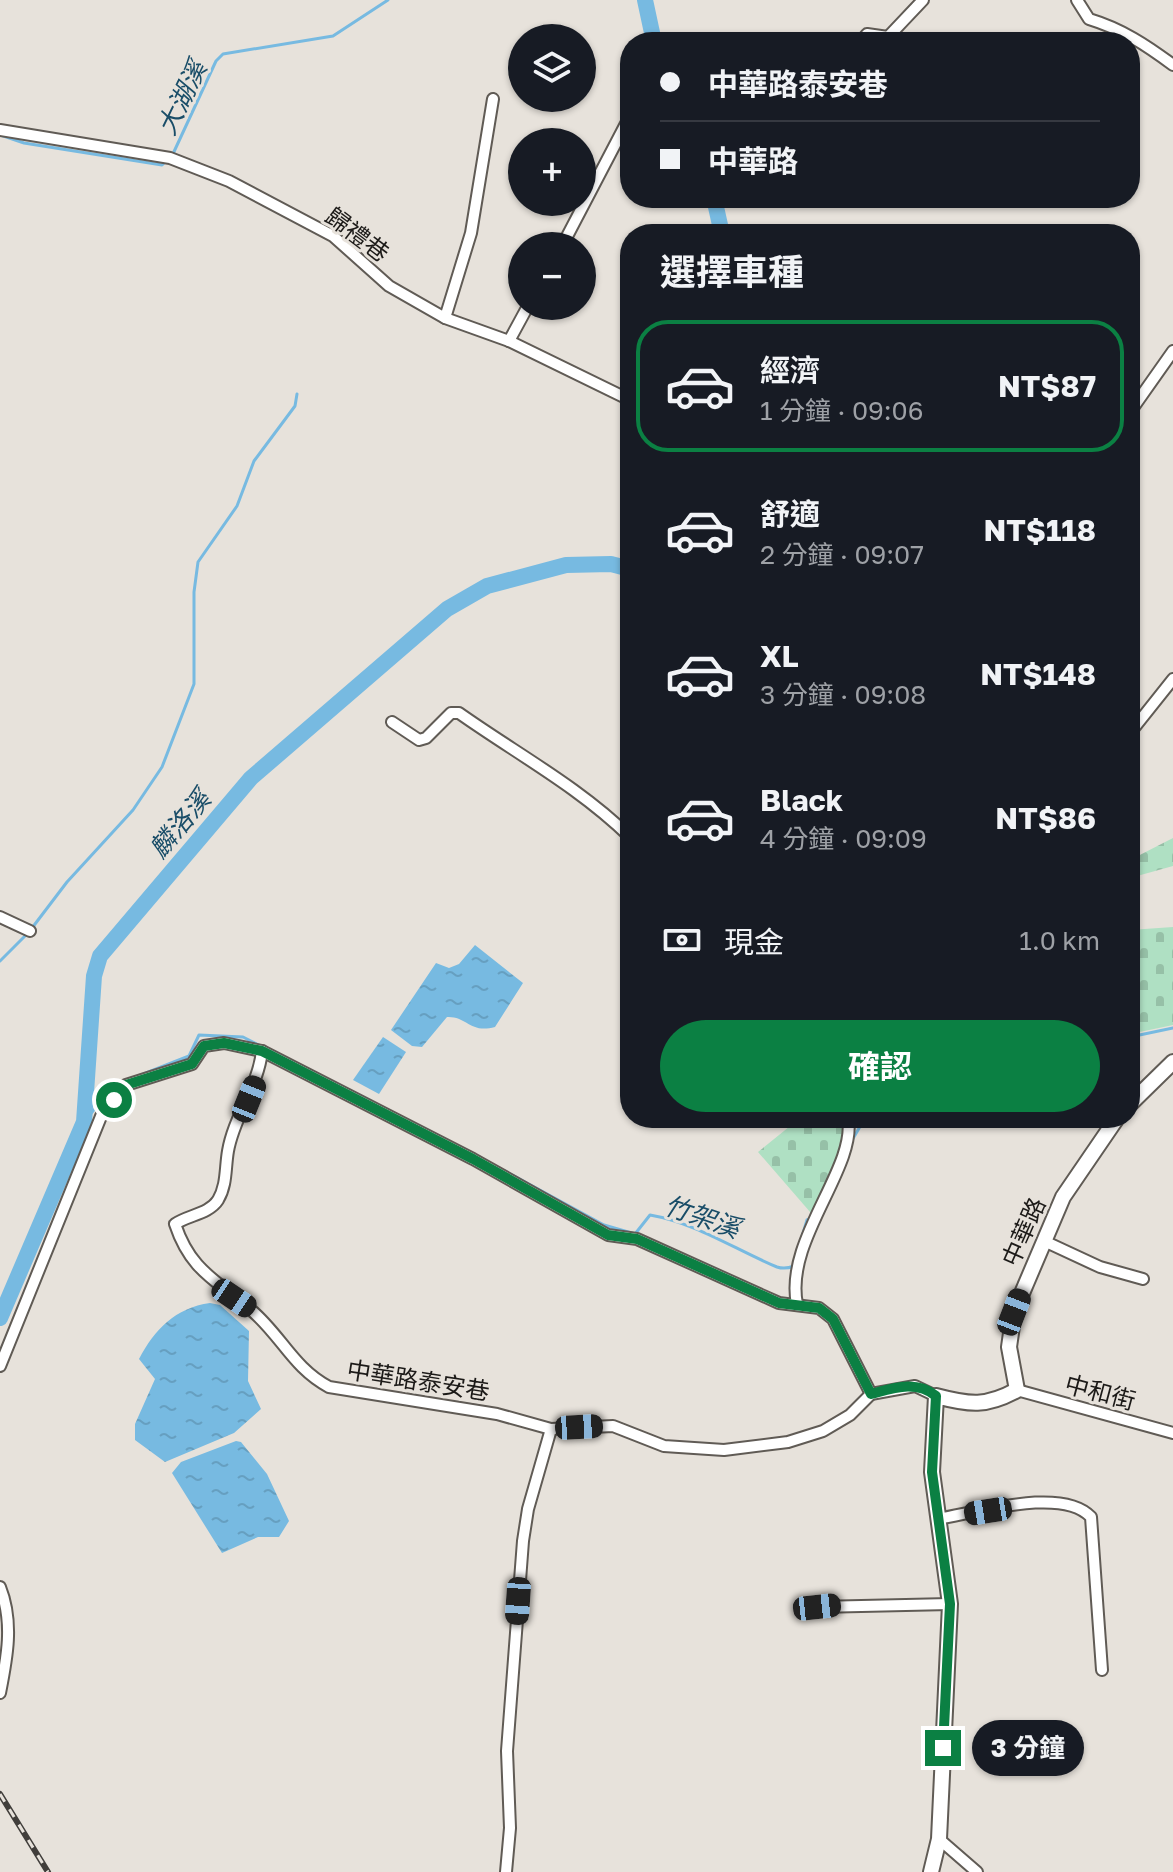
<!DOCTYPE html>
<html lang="zh-TW">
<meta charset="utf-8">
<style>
:root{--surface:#171b24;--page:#242831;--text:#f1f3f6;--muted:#9ea1a6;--line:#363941;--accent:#0b8043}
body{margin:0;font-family:"Golos Text","Noto Sans TC",sans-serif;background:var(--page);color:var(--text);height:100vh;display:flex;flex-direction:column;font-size:30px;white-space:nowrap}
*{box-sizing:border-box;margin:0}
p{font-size:26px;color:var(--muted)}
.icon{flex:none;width:44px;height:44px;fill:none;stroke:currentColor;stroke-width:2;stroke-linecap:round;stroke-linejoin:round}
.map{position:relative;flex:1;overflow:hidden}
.panel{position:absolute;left:620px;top:224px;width:520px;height:904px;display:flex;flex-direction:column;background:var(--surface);border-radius:32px;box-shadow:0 2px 6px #0004}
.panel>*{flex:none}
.banner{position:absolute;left:620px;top:32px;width:520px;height:176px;border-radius:32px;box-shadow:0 2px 6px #0004;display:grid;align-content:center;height:176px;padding:0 40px;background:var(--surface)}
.controls{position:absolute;left:508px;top:24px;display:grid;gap:16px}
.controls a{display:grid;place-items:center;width:88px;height:88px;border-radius:50%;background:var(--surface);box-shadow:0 2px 6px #0004;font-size:40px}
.end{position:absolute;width:36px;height:36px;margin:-18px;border:10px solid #0b8043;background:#fff;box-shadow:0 0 0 4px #fff}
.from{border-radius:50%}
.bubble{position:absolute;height:56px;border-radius:28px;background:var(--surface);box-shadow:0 2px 6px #0004;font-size:26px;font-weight:700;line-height:56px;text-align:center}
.car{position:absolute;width:24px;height:48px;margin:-24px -12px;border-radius:10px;box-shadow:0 0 6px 2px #0007;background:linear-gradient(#222 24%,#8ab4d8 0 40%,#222 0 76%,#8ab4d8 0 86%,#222 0)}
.banner b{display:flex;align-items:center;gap:28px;height:76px;font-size:30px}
.banner b+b{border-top:2px solid var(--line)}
.banner i{width:20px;height:20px;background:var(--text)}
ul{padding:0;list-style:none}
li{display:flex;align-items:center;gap:24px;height:132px;margin:0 16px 12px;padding:0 24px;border:4px solid transparent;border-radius:32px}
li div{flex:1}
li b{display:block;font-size:30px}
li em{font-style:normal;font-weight:700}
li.on{border-color:var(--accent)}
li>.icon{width:72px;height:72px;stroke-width:1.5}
h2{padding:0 40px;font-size:36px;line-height:96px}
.pay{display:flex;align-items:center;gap:20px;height:88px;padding:0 40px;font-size:30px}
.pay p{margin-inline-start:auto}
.primary-button{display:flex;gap:16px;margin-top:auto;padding:16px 40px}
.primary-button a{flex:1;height:92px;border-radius:48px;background:var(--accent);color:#fff;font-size:32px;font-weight:700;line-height:92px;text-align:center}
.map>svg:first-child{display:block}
.cemetery{fill:url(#cemetery-stones)}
.water{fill:url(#water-ripples)}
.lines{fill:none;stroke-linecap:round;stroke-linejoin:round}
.stream{stroke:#77bae1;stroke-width:3}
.river{stroke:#77bae1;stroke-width:16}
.street-casing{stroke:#605b55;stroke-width:14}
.secondary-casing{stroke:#605b55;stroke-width:18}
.street{stroke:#fff;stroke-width:10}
.secondary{stroke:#fff;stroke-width:14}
.rail-casing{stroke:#413e3b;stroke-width:6}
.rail{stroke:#e7e2db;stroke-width:3;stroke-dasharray:9;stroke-linecap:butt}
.route{stroke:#0b8043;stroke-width:10}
.labels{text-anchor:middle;stroke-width:6;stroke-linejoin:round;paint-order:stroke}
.street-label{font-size:24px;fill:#1c1a18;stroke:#e7e2db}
.water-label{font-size:26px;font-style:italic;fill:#194d68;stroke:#e7e2db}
</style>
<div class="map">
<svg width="1173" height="1872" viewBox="0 0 1173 1872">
<defs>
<pattern id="cemetery-stones" width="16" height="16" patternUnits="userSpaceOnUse" patternTransform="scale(2)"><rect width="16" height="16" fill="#afe0c3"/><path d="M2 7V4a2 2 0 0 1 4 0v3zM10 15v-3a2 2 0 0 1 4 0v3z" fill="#96c0a7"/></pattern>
<pattern id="water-ripples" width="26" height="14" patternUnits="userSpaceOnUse" patternTransform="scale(2)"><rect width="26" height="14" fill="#77bae1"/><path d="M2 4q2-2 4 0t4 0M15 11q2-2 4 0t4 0" fill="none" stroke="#669fc0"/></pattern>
</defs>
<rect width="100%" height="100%" fill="#e7e2db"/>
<g class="cemetery">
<path d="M1173 838V866L1130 878V860Z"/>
<path d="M1173 927V1025L1130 1034V930Z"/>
<path d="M800 1118H857L817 1220 758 1152Z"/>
</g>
<g class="water">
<path d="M475 945 523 983 495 1027C470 1034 467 1016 447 1017L422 1047 412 1046 391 1030 436 963 449 968 459 964Z"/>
<path d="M383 1037 406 1052 379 1094 353 1080Z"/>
<path d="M210 1303 220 1305 249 1331 248 1381 261 1409 234 1433 165 1462 135 1440V1424L155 1379 139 1359C155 1329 175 1308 210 1303Z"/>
<path d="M236 1441 241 1442 267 1474 289 1521 279 1537H258L222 1553 172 1473 181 1462Z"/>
</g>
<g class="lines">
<g class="stream">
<path d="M0 135 24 143 162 165 166 161"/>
<path d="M172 156 216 61 223 54 333 36 388 0"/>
<path d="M32 928 67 882 133 810 162 767 194 684V592L198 562 237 506 254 461 295 406 297 394"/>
<path d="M0 961 27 934"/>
<path d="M1130 1037 1173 1028"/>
<path d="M84 1122 113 1086 189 1056 199 1035 243 1037 399 1116"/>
<path d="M851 1142 865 1118"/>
<path d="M505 1171 604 1225 635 1234 650 1215C696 1223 734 1249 777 1267 783 1269 789 1268 794 1266"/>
<path d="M801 1240 807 1220 814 1217"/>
</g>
<g class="river">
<path d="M645 0 654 42"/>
<path d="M714 198 722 234"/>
<path d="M0 1318 84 1122 94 976 100 956 251 778 447 609 487 586 566 565 611 564 630 569"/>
</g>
<defs>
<g id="street">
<path d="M1077 0 1089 19C1122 29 1146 45 1173 65"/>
<path d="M860 42 867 34 888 37 923 0"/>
<path d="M0 130 170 158 229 181 333 236 389 286 445 318 509 341 630 400"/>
<path d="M562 246 630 116"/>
<path d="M445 318 471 233 493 99"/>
<path d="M509 341 528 306"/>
<path d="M1130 412 1173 351"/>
<path d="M392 722 419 740 426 738 451 713H459C517 754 579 787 630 837"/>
<path d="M1130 733 1173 679"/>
<path d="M0 917 30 931"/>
<path d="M262 1051C258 1087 234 1116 228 1151 225 1168 227 1185 218 1200 209 1214 188 1215 175 1224 191 1272 217 1280 251 1310 281 1335 293 1368 329 1387L497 1414 551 1429 528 1509 523 1541 507 1751 510 1828 506 1872"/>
<path d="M1044 1241 1100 1267 1143 1279"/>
<path d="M797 1304C784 1240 857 1168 848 1118"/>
<path d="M0 1366 102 1114 126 1085 192 1064 204 1046 224 1043 262 1051 473 1159 608 1235 637 1239 779 1303 819 1308 833 1319 871 1394 915 1386 936 1396"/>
<path d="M1017 1390 1173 1433"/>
<path d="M551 1429 613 1426 664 1446 724 1450 788 1442 823 1431 850 1415 871 1394"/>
<path d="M937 1519C976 1513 1062 1486 1091 1517L1102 1670"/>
<path d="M0 1587C14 1622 7 1658 0 1693"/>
<path d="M817 1607 950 1604"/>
<path d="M939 1839 977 1872"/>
</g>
<g id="secondary">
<path d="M1130 1104 1173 1062"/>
<path d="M931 1872 939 1839 950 1604 932 1472 936 1396C970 1405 986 1407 1017 1390L1009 1347 1014 1312 1063 1197 1117 1118"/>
</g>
</defs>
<use href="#street" class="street-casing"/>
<use href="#secondary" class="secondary-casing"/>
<use href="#street" class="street"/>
<use href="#secondary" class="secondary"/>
<defs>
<path id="rail" d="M0 1794 48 1872"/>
</defs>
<use href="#rail" class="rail-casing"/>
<use href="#rail" class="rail"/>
</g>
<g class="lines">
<path class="route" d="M114 1100 126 1085 192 1064 204 1046 224 1043 262 1051 473 1159 608 1235 637 1239 779 1303 819 1308 833 1319 871 1394C894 1388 916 1380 936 1396L932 1472 950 1604 943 1748"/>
</g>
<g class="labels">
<g class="street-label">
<text transform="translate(357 235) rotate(37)" y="8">歸禮巷</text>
<text transform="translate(1024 1232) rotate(-66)" y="8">中華路</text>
<text transform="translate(418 1381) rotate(9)" y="8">中華路泰安巷</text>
<text transform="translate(1100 1393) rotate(15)" y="8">中和街</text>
</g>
<g class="water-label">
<text transform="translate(182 98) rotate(-64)" y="9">大湖溪</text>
<text transform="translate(180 824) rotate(-50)" y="9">麟洛溪</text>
<text transform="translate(702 1217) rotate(19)" y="9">竹架溪</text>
</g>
</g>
</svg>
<div class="controls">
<a><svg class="icon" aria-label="layers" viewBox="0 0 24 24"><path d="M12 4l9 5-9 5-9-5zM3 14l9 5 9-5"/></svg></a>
<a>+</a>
<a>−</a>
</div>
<i class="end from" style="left:114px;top:1100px"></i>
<i class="end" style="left:943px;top:1748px"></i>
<div class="bubble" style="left:972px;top:1720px;width:112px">3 分鐘</div>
<i class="car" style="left:249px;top:1099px;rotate:22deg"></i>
<i class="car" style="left:234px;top:1298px;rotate:124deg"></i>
<i class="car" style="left:1014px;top:1312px;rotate:21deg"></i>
<i class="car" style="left:579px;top:1427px;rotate:87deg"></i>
<i class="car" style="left:988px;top:1511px;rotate:261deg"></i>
<i class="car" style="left:518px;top:1601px;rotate:184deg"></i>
<i class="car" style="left:817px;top:1607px;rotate:84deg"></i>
<div class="banner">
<b><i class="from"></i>中華路泰安巷</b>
<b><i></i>中華路</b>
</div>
<section class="panel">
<h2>選擇車種</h2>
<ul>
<li class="on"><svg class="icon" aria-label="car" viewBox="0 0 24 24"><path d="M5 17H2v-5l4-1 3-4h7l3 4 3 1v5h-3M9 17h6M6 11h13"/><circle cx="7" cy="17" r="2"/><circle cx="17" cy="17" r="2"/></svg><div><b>經濟</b><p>1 分鐘 · 09:06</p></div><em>NT$87</em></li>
<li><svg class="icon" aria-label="car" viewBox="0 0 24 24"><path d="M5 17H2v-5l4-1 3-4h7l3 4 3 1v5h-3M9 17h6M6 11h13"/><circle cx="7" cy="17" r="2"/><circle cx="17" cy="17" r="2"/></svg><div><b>舒適</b><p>2 分鐘 · 09:07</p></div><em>NT$118</em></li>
<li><svg class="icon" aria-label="car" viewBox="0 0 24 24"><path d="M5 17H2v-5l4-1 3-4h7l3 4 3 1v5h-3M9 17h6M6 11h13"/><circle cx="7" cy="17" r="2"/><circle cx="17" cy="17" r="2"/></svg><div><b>XL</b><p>3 分鐘 · 09:08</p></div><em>NT$148</em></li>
<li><svg class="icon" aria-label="car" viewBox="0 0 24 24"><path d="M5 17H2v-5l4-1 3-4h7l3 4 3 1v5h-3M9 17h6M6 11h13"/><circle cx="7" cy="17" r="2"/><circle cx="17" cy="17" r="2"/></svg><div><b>Black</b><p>4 分鐘 · 09:09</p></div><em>NT$86</em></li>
</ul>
<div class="pay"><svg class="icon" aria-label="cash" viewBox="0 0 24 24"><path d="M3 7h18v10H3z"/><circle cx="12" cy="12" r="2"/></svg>現金<p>1.0 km</p></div>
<div class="primary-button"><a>確認</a></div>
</section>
</div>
